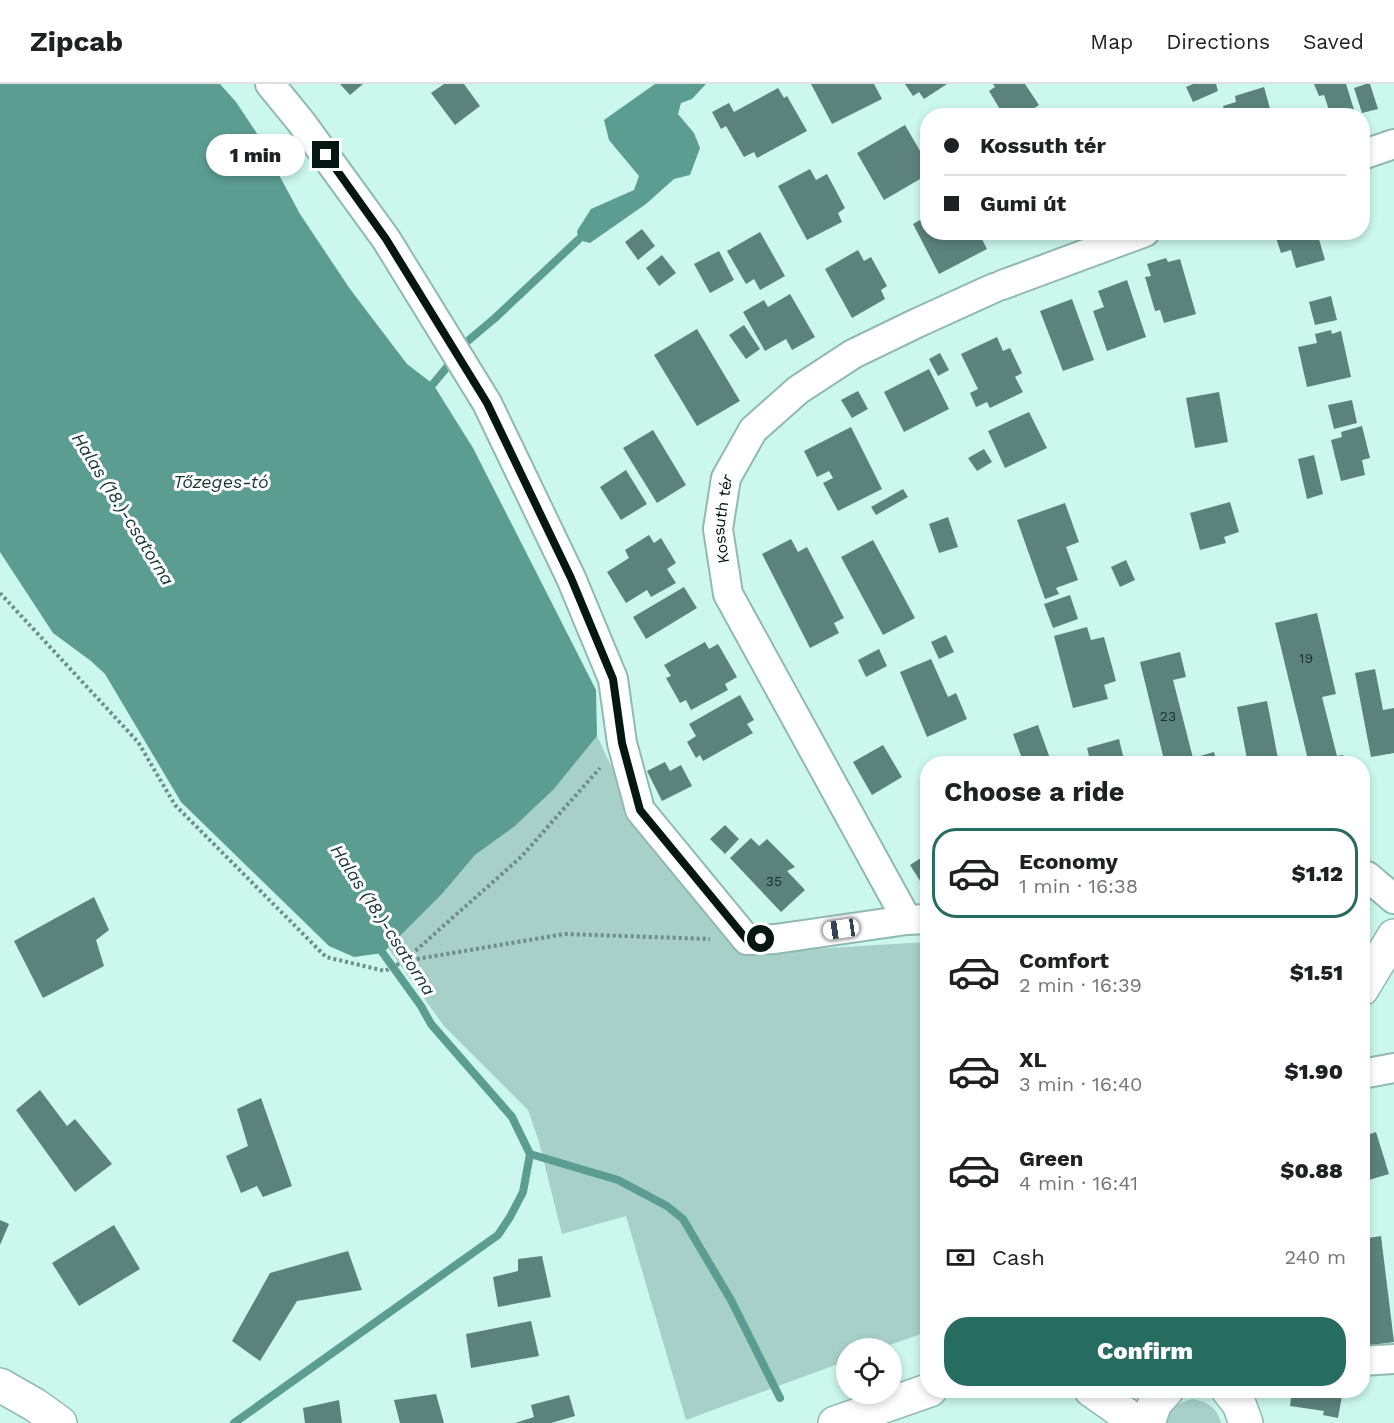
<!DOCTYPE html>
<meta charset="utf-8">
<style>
:root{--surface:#fff;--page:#f2f2f2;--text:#202124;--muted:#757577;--line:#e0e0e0;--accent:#266c61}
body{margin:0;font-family:"Work Sans",sans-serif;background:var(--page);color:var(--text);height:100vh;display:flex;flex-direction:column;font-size:22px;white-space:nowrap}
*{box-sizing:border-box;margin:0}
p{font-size:20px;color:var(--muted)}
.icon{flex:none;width:33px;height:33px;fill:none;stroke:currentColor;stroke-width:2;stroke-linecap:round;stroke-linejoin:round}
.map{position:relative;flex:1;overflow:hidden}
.sheet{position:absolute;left:920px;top:672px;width:450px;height:642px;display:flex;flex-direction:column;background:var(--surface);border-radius:24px;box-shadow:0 3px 9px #0003}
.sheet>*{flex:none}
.hud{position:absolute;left:920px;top:24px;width:450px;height:132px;border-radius:24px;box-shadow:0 3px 9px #0003;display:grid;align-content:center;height:132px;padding:0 24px;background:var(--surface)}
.buttons{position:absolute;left:836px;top:1254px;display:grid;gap:12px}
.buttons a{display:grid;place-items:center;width:66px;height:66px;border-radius:50%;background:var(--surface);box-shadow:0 3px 9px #0003;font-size:30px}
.end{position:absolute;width:27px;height:27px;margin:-14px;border:8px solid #061613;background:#fff;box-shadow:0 0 0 3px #fff}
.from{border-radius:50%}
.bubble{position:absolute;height:42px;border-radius:21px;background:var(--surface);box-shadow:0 3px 9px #0003;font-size:20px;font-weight:800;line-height:42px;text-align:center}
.car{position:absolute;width:18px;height:36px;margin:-18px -9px;border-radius:8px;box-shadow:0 0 4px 2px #0007;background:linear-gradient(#fff 24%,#345 0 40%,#fff 0 76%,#345 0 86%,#fff 0)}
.hud b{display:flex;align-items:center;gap:21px;height:57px;font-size:22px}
.hud b+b{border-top:2px solid var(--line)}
.hud i{width:15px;height:15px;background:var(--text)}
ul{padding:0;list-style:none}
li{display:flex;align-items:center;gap:18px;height:90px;margin:0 12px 9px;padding:0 12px;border:3px solid transparent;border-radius:24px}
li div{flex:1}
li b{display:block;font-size:22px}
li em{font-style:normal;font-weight:800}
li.current{border-color:var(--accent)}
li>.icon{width:54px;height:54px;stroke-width:1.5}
h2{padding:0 24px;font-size:27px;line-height:72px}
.pay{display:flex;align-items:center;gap:15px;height:66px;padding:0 24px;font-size:22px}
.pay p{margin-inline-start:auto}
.action{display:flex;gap:12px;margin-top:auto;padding:12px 24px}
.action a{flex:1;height:69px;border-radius:24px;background:var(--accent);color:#fff;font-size:24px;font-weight:800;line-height:69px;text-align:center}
header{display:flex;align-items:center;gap:36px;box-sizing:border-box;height:84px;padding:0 30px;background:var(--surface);border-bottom:2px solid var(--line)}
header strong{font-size:28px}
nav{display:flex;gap:33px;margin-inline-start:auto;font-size:21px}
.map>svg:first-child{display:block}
.green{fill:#a7d0c8}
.water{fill:#5c9d91}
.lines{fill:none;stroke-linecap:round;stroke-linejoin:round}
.stream{stroke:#5c9d91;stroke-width:8}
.building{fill:#5b837b}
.minor-casing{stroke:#90bab1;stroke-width:32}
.major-casing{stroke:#90bab1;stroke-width:36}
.path{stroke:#6f8e87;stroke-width:4;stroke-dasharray:3 3;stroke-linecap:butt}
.minor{stroke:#fff;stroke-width:28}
.major{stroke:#fff;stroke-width:33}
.route{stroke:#061613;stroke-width:8}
.labels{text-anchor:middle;stroke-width:6;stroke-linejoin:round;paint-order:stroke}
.number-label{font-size:14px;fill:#1b312d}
.street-label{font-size:16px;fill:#061613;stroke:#fff}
.water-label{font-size:18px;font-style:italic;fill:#173732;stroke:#fff}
</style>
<header>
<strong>Zipcab</strong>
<nav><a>Map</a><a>Directions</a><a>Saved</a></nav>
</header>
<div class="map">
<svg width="1394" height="1339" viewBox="0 0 1394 1339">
<rect width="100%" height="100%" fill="#cbf7ed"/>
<g class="green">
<path d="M597 652 634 730 747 869 927 858V1248L881 1264H846V1277L686 1336 626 1132 562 1150 539 1058 528 1026 444 942 388 864 442 810 475 771 515 742 554 705Z"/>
<path d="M1193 1315C1208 1318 1217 1324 1221 1339H1166C1170 1324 1179 1318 1193 1315Z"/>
</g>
<g class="water">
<path d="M0 0H220L236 18 256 48 300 130 350 205 407 280 433 300 473 364 596 606 597 652 554 705 515 742 475 771 442 810 383 869 354 873 329 862 181 718 105 590 91 577 53 549 0 468Z"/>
<path d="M655 0H706L692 15 681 19 678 30 694 49 700 64 690 91 674 95 646 120 590 159 578 156 577 147 591 125 634 106 639 92 609 56 604 36Z"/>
</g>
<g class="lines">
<g class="stream">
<path d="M463 261 495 234 578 156"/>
<path d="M433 300 452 277"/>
<path d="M530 1070 618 1096 667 1122 683 1135 731 1216 780 1314"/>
<path d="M234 1339 498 1151 510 1133 523 1108 530 1070 512 1033 431 940 421 922 377 861"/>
</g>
</g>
<g class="building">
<path d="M340 0H363L350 11Z"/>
<path d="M444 0H464L480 22 455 41 431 9Z"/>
<path d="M811 0H874L882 15 832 40Z"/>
<path d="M905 0H947L924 15 919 8 913 12Z"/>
<path d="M993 0H1025L1039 21 1022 32H1004L989 7 995 3Z"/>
<path d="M1193 0H1216L1218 7 1193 18 1186 3Z"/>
<path d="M1314 0H1346L1356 32H1331L1324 11 1319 12Z"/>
<path d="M1366 0H1370L1378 25 1362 29 1354 4Z"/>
<path d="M1264 3 1272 32H1226L1223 22 1236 18 1235 12Z"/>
<path d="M778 4 784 14 787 12 807 47 757 74 754 68 744 73 726 42 721 45 712 28 729 19 734 28Z"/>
<path d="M905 41 927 79V91L884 116 857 69Z"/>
<path d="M810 85 816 96 827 90 845 124 838 129 842 138 807 156 778 102Z"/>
<path d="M927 132V148H969L972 155 980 151 987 165 939 190 913 140Z"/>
<path d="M642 145 655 162 638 176 625 158Z"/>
<path d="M760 148 785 192 760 206 754 195 746 200 727 167Z"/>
<path d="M1274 148H1317L1325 176 1296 184 1291 166 1281 169Z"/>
<path d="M858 166 864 177 871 173 887 202 881 206 885 215 852 234 825 185Z"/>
<path d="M719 167 734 196 710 209 694 180Z"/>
<path d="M662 171 676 189 659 202 646 184Z"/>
<path d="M1166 174 1168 178 1180 175 1196 230 1164 239 1160 226 1155 227 1145 193 1151 192 1147 180Z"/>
<path d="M1127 196 1146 253 1107 267 1093 227 1104 223 1098 207Z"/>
<path d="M790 210 815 253 792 266 786 255 765 267 743 228 764 216 768 223Z"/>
<path d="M1331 212 1337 236 1315 241 1309 218Z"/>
<path d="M1072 215 1094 276 1063 287 1040 227Z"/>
<path d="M744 241 760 265 746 275 729 251Z"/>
<path d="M697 245 740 317 697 342 654 271Z"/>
<path d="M1331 246 1332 250 1341 247 1351 293 1307 303 1298 263 1317 259 1315 250Z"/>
<path d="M997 253 1003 267 1010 264 1022 289 1015 293 1023 308 990 324 987 318 976 323 970 309 978 305 961 270Z"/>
<path d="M940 269 949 286 938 292 929 275Z"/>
<path d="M929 285 949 325 904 348 884 308Z"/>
<path d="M858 307 868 325 852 334 841 316Z"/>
<path d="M1219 308 1228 358 1195 364 1186 314Z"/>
<path d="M1352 316 1357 339 1334 345 1328 321Z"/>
<path d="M1029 328 1047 364 1005 384 988 347Z"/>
<path d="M1362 342 1370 374 1362 376 1365 391 1341 397 1331 356 1342 353 1341 348Z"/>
<path d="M851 343 882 405 838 427 823 399 833 394 829 387 817 393 804 367Z"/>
<path d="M653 346 686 401 657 419 623 364Z"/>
<path d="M984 365 992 378 977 387 968 374Z"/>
<path d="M1314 371 1323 410 1307 415 1298 375Z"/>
<path d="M626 386 647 420 621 436 600 403Z"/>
<path d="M903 405 908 413 876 431 871 423Z"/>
<path d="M1230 418 1239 448 1224 453 1226 459 1200 466 1190 429Z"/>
<path d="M1065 419 1079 458 1066 463 1078 496 1056 504 1059 510 1045 515 1017 436Z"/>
<path d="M948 433 958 463 939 469 929 440Z"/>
<path d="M649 451 654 459 661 454 676 479 667 485 676 499 651 513 647 506 626 519 607 488 629 474 625 466Z"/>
<path d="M791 455 798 468 807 463 844 534 834 539 839 549 810 564 762 470Z"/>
<path d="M873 456 915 534 883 551 841 473Z"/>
<path d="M1126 476 1135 496 1120 503 1111 483Z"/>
<path d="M684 503 697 524 646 555 633 533Z"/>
<path d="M1070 511 1078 535 1053 544 1044 520Z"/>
<path d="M1317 529 1336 610 1322 613 1337 672 1343 671 1346 680H1309L1275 539Z"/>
<path d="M1087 543 1091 556 1104 553 1116 597 1104 601 1108 615 1073 624 1054 552Z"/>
<path d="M946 551 954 568 939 575 931 558Z"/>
<path d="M705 558 709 565 718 560 737 593 725 600 728 606 691 626 686 616 680 619 666 594 671 592 664 581Z"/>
<path d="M879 565 887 582 866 593 858 576Z"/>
<path d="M1180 568 1186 593 1173 596 1193 674 1214 668 1217 680H1165L1140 578Z"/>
<path d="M931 575 948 613 956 609 967 635 927 653 900 588Z"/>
<path d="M1375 585 1383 626 1394 624V669L1371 673 1355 589Z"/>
<path d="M740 611 754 636 747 640 753 649 703 677 700 671 696 674 687 658 696 652 689 640Z"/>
<path d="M1267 617 1279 680H1248L1237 623Z"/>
<path d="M1038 641 1052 680H1024L1013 650Z"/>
<path d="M1119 655 1125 680H1091L1087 664Z"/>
<path d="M883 661 902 693 872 711 853 678Z"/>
<path d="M665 678 670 687 681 681 692 702 662 717 647 687Z"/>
<path d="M725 741 739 755 725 770 710 755Z"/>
<path d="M751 754 759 762 767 755 795 783 787 787 805 806 781 828 730 774Z"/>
<path d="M927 770V808L910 781Z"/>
<path d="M94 813 109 846 96 856 104 882 43 914 14 857Z"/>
<path d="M40 1006 67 1042 75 1035 112 1080 75 1108 16 1026Z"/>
<path d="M261 1014 292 1102 263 1113 257 1102 241 1109 226 1072 248 1062 237 1025Z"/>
<path d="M1376 1048 1389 1090 1362 1098V1053Z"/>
<path d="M0 1136 9 1140 0 1161Z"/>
<path d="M114 1141 140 1185 79 1222 52 1179Z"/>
<path d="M1381 1152 1394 1258 1365 1262 1362 1234V1155Z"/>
<path d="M348 1167 362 1206 297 1217 260 1277 232 1257 270 1189Z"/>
<path d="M542 1172 551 1213 498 1223 493 1193 518 1187V1175Z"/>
<path d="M531 1237 539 1272 471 1284 466 1250Z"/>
<path d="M1292 1306H1343L1338 1334 1323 1331 1324 1327 1290 1322Z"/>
<path d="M436 1310 444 1339H400L394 1316Z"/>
<path d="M569 1311 575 1332 551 1339H515L534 1333 531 1321Z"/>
<path d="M339 1316 342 1339H305L303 1324Z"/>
</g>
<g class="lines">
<defs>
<g id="minor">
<path d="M270 0 301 38 386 155 487 319 571 494 613 595 622 659 640 726 747 856 775 855 907 836 927 835"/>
<path d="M1362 71 1394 60"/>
<path d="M1002 201 1145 148"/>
<path d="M1362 791 1367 792 1394 815"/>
<path id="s1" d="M907 836 728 510 718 445 726 394 753 346 798 306 853 270 917 239 994 204"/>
<path d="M1362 990 1394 984"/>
<path d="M1362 1277 1394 1275"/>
</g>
<g id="major">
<path d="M1362 905 1394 852"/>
<path d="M0 1301 35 1321 60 1339"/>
<path d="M1091 1306 1138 1339"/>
<path d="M1228 1306 1239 1320 1246 1339"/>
<path d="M835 1339 930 1306"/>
<path d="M1148 1339 1155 1319 1167 1306"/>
</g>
</defs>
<use href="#minor" class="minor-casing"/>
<use href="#major" class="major-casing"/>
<g class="path">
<path d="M0 509 138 658 175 721 326 873 385 887 404 877 521 773 600 684"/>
<path d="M405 877 565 850 710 855"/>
</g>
<use href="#minor" class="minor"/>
<use href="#major" class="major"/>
</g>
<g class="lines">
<path class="route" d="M326 71 386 155 487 319 571 494 613 595 622 659 640 726 747 856 761 855"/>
</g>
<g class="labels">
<g class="number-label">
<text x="1306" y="579">19</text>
<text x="1168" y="637">23</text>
<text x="774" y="802">35</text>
</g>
<g class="street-label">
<text dy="6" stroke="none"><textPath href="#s1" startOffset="448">Kossuth tér</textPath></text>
</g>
<g class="water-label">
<text x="221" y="404">Tőzeges-tó</text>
<text transform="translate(123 425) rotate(58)" y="6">Halas (18.)-csatorna</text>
<text transform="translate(383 836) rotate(57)" y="6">Halas (18.)-csatorna</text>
</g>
</g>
</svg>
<div class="buttons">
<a><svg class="icon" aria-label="locate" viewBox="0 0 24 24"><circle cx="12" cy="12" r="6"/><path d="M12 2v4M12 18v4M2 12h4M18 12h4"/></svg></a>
</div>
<i class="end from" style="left:761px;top:855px"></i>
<i class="end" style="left:326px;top:71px"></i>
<div class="bubble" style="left:206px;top:50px;width:99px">1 min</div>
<i class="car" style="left:841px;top:845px;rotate:262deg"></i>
<div class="hud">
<b><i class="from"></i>Kossuth tér</b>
<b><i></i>Gumi út</b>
</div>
<section class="sheet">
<h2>Choose a ride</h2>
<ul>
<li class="current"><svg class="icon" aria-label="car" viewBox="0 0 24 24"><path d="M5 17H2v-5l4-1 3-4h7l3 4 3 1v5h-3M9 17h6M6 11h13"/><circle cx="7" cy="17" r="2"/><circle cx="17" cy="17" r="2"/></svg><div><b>Economy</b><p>1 min · 16:38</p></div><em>$1.12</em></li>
<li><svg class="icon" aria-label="car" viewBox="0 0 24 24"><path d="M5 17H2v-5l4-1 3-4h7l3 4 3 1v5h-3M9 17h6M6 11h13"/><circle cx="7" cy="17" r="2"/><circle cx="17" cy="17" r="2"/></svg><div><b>Comfort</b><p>2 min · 16:39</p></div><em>$1.51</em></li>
<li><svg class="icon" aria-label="car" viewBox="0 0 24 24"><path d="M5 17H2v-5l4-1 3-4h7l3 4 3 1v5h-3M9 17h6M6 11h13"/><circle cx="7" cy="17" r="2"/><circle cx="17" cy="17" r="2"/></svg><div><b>XL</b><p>3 min · 16:40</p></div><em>$1.90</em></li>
<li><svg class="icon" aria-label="car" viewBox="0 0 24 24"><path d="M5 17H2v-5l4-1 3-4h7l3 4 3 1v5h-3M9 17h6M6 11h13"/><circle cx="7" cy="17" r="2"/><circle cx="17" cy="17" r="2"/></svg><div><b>Green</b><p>4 min · 16:41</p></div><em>$0.88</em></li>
</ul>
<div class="pay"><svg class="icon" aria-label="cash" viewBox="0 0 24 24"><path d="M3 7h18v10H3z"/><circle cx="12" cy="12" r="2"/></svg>Cash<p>240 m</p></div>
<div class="action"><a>Confirm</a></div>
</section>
</div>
